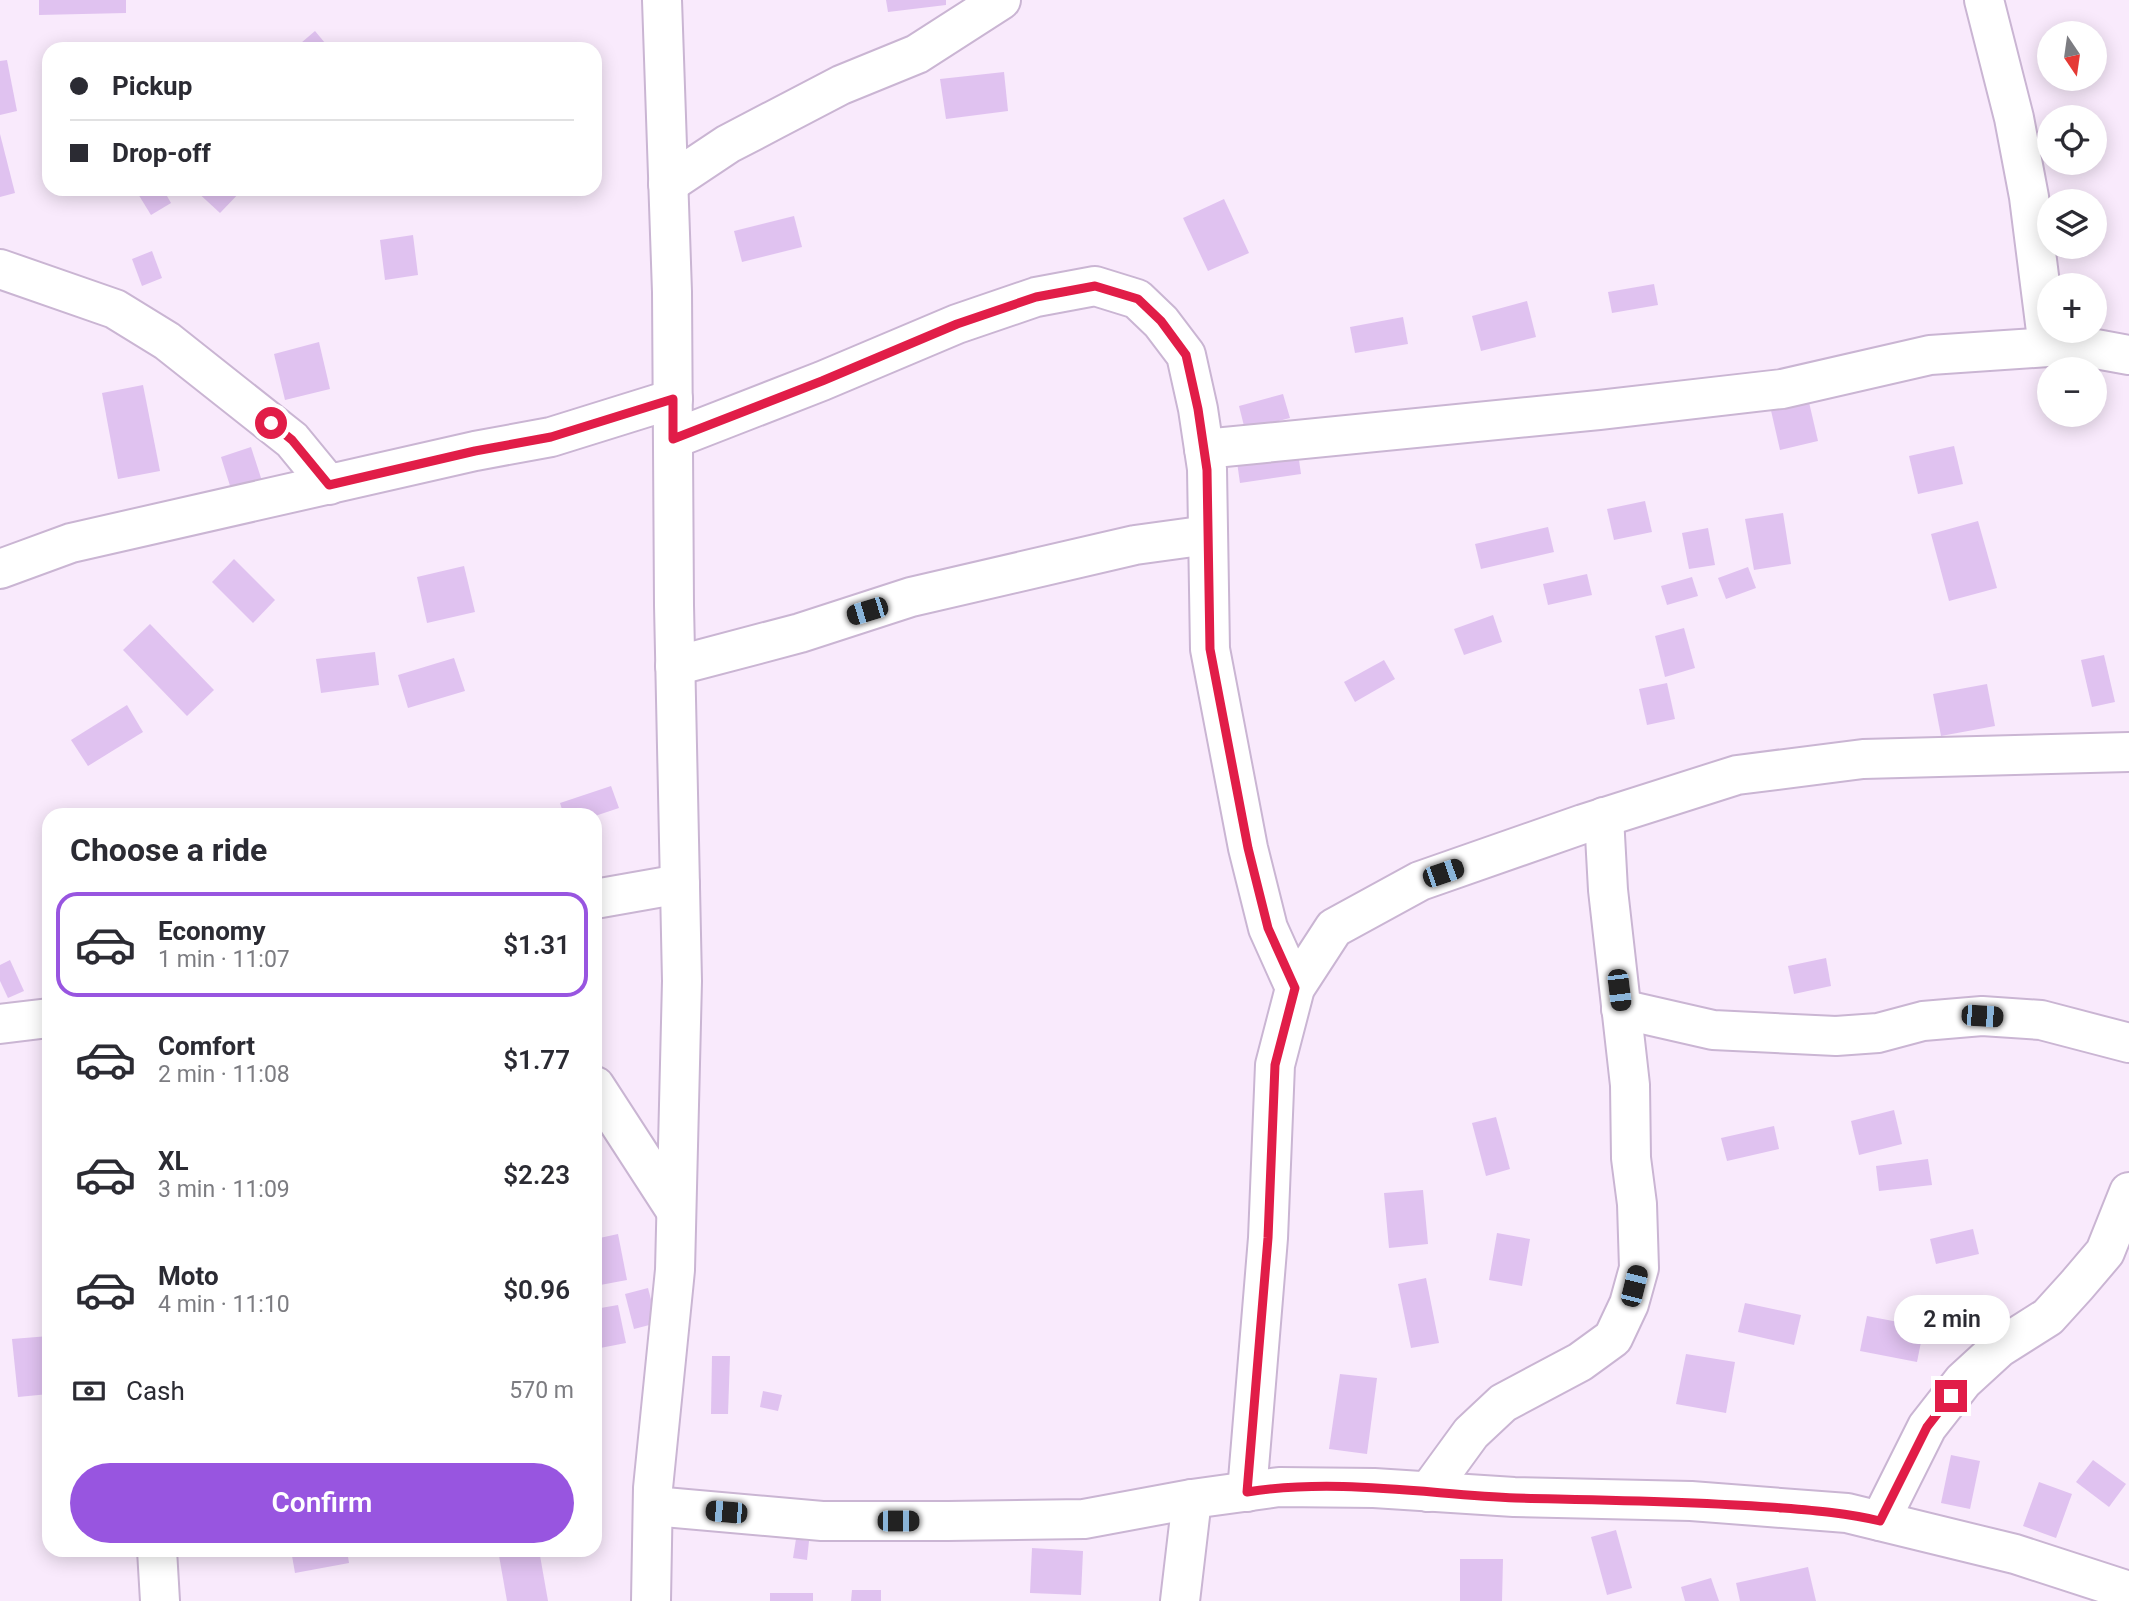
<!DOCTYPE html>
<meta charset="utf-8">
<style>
:root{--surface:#fff;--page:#f7f7f7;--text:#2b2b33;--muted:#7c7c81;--line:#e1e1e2;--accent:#9855e0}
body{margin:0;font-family:Roboto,sans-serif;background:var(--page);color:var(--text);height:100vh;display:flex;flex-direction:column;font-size:26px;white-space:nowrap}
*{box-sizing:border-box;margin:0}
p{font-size:23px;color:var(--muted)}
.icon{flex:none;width:38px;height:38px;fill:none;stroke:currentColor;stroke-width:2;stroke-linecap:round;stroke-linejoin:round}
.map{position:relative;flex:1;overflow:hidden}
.details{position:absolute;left:42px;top:808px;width:560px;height:749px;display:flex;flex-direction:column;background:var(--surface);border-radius:21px;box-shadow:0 4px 18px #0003}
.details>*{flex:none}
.top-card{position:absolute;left:42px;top:42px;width:560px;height:154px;border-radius:21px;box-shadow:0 4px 18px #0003;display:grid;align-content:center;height:154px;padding:0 28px;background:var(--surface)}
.needle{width:46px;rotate:167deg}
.buttons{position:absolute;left:2037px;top:21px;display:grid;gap:14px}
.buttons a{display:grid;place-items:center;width:70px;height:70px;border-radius:50%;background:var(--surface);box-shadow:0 4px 18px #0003;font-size:35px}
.end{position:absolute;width:32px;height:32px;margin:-16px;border:9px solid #e11d48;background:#fff;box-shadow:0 0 0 4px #fff}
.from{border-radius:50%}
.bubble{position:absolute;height:49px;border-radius:24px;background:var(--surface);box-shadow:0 4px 18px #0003;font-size:23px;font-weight:600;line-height:49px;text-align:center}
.car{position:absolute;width:21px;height:42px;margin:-21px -10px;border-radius:9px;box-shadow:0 0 5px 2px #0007;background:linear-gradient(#222 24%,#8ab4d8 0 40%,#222 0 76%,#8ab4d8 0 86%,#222 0)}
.top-card b{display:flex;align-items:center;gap:24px;height:66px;font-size:26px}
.top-card b+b{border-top:2px solid var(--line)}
.top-card i{width:18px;height:18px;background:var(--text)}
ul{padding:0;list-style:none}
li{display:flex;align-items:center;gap:21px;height:105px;margin:0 14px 10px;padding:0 14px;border:4px solid transparent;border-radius:21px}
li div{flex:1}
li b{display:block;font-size:26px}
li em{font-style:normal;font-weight:600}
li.active{border-color:var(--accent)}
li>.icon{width:63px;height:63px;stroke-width:1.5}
h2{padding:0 28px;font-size:32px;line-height:84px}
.pay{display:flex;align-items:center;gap:18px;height:77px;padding:0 28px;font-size:26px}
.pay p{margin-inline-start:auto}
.action{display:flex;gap:14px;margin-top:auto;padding:14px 28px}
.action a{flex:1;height:80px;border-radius:42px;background:var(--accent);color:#fff;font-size:28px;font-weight:600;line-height:80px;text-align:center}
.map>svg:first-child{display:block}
.building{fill:#e0c2f0}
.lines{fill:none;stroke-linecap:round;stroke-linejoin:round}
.minor-casing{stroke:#cab5d3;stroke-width:42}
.minor{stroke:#fff;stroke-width:38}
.route{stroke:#e11d48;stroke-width:9}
</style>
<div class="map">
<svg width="2129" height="1601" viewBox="0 0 2129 1601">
<rect width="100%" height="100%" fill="#f9eafc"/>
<g class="building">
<path d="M39 0H126V13L39 15Z"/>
<path d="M886 0H946V5L888 12Z"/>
<path d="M315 31 330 49H294Z"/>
<path d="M7 60 17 111 0 115V61Z"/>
<path d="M1004 72 1008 111 946 119 940 79Z"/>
<path d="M0 134 15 193 0 197Z"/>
<path d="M135 189H163L171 203 151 215Z"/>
<path d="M194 189H243L220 213Z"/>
<path d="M1224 199 1249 253 1208 271 1183 218Z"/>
<path d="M794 216 802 247 742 262 734 231Z"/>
<path d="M413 235 418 275 385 280 380 240Z"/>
<path d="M152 251 162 278 142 286 132 259Z"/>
<path d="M1654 284 1658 305 1612 313 1608 292Z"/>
<path d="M1527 301 1536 337 1481 351 1472 316Z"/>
<path d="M1403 317 1408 344 1355 353 1350 327Z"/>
<path d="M319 342 330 389 285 400 274 354Z"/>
<path d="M143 385 160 471 118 479 102 393Z"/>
<path d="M1805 385 1818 441 1780 450 1767 393Z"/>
<path d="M1283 394 1290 418 1245 430 1239 406Z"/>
<path d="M1297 446 1301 474 1240 483 1236 455Z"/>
<path d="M1954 446 1963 484 1918 494 1909 456Z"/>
<path d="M251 447 262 481 231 489 221 457Z"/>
<path d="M1645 501 1652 532 1614 540 1607 509Z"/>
<path d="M1783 513 1791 564 1754 570 1745 519Z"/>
<path d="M1978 521 1997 588 1949 601 1931 534Z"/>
<path d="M1548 527 1554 552 1481 569 1475 544Z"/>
<path d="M1708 528 1715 565 1689 569 1682 533Z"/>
<path d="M234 559 275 600 253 623 212 582Z"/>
<path d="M464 566 475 612 427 623 417 577Z"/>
<path d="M1748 567 1756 588 1726 599 1718 578Z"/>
<path d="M1587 574 1592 595 1548 605 1543 584Z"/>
<path d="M1692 577 1698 596 1667 605 1661 586Z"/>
<path d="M1493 615 1502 642 1464 655 1454 629Z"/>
<path d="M150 624 214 690 187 716 123 650Z"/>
<path d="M1684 628 1695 668 1665 677 1655 636Z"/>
<path d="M375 652 379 685 321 693 316 659Z"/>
<path d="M2104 655 2115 702 2092 707 2081 660Z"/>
<path d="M454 658 465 691 408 708 398 675Z"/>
<path d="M1384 660 1395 679 1355 702 1344 682Z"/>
<path d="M1667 683 1675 719 1647 725 1639 689Z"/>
<path d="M1987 684 1995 726 1941 736 1933 694Z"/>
<path d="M127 705 143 732 88 766 71 740Z"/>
<path d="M611 786 619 808 595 816H564L560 803Z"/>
<path d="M1826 958 1831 986 1794 994 1788 966Z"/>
<path d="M10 960 24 991 8 998 0 981V965Z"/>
<path d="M1894 1110 1902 1144 1859 1155 1851 1121Z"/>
<path d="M1496 1117 1510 1169 1486 1176 1472 1123Z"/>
<path d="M1774 1126 1779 1149 1727 1161 1721 1138Z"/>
<path d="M1928 1159 1932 1185 1879 1191 1876 1166Z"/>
<path d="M1423 1190 1428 1244 1389 1248 1384 1193Z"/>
<path d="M1973 1229 1979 1254 1936 1264 1930 1239Z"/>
<path d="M1497 1233 1530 1239 1522 1286 1489 1280Z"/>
<path d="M618 1234 627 1280 595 1286V1239Z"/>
<path d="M1426 1278 1439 1343 1411 1348 1398 1284Z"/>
<path d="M648 1288 657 1323 634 1329 625 1294Z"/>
<path d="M1745 1303 1801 1315 1794 1345 1738 1332Z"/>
<path d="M618 1305 626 1343 595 1349V1309Z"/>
<path d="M1867 1316 1924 1327 1917 1362 1860 1351Z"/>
<path d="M49 1336V1394L18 1397 12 1339Z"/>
<path d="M1686 1354 1735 1362 1726 1413 1676 1404Z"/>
<path d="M712 1356H730L728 1414H711Z"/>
<path d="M1340 1374 1377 1378 1367 1454 1329 1449Z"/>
<path d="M763 1391 782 1395 778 1411 760 1407Z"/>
<path d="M1951 1455 1980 1461 1970 1509 1941 1503Z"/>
<path d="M2093 1460 2126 1484 2109 1507 2076 1482Z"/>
<path d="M2039 1482 2072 1494 2056 1538 2023 1526Z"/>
<path d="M1616 1530 1632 1588 1607 1595 1591 1537Z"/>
<path d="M796 1539 809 1541 807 1560 793 1558Z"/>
<path d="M1032 1548 1083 1551 1081 1595 1030 1593Z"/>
<path d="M291 1550H347L349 1563 295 1573Z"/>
<path d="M498 1550H539L548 1601H507Z"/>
<path d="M1460 1559H1503L1502 1601H1460Z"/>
<path d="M1808 1567 1816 1601H1740L1736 1583Z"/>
<path d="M1711 1578 1719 1601H1685L1681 1587Z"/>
<path d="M852 1590H881V1601H851Z"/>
<rect x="770" y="1593" width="43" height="8"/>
</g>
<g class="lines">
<defs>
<g id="minor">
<path d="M1984 0 2014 118 2029 197 2048 347"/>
<path d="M668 184 728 144 774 120 841 85 917 54 1001 0"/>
<path d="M0 269 115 309 167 341 292 440 329 485"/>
<path d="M673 439 822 381 957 324 1036 297 1095 286 1137 299 1161 322 1186 355 1198 409 1207 469 1210 649 1248 848 1268 928 1295 988"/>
<path d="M1204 449 1599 410 1782 389 1930 355 2048 347H2085L2129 355"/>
<path d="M0 569 71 543 475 451 551 437 673 399"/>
<path d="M675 666 800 633 911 597 1135 545 1208 535"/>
<path d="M595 899 680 884"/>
<path d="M1621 1009 1713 1030 1836 1036 1878 1033 1923 1021 1982 1016 2041 1020 2129 1043"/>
<path d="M0 1024 49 1018"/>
<path d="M595 1086 676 1211"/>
<path d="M1247 1492 1268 1238 1275 1065 1295 988 1334 928 1420 881 1583 824 1737 775 1863 759 2129 752"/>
<path d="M1428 1492 1471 1433 1503 1403 1580 1362 1613 1338 1629 1304 1639 1268 1637 1204 1631 1158 1630 1085 1608 890 1604 817"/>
<path d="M653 1506 822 1521H948L1084 1519 1192 1499 1279 1487 1374 1488 1514 1497 1691 1501 1847 1513 2015 1554 2129 1591"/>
<path d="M1880 1521 1927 1427 1963 1381 1999 1348 2048 1317 2077 1285 2105 1252 2129 1192"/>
<path d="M157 1550 160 1601"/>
<path d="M651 1601 653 1488 675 1270 682 981 674 605 672 292 662 0"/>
<path d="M1180 1601 1192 1499"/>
</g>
</defs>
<use href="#minor" class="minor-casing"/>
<use href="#minor" class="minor"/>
</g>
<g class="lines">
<path class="route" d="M271 423 292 440 329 485 475 451 551 437 673 399V439L822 381 957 324 1036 297 1095 286 1138 299 1161 321 1186 355 1198 409 1207 470 1210 649 1248 848 1268 928 1295 988 1275 1065 1268 1238 1247 1492C1336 1478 1427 1494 1516 1498 1601 1500 1685 1501 1770 1507 1807 1510 1843 1512 1880 1521L1927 1427 1951 1396"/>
</g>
</svg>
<div class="buttons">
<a><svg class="needle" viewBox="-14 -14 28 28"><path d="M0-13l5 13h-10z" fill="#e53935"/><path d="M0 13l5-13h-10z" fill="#7c7c81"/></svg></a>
<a><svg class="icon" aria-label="locate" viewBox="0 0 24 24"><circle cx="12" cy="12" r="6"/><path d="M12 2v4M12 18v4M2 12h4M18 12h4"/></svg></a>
<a><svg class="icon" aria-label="layers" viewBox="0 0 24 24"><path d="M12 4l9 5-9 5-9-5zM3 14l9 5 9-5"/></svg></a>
<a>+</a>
<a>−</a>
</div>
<i class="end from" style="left:271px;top:423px"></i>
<i class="end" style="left:1951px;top:1396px"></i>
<div class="bubble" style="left:1894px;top:1295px;width:116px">2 min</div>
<i class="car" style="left:867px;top:611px;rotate:253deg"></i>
<i class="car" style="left:1443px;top:873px;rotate:71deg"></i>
<i class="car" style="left:1619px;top:990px;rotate:173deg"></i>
<i class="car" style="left:1982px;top:1016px;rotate:94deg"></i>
<i class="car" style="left:1634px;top:1286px;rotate:14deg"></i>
<i class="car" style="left:726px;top:1512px;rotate:275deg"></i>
<i class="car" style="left:898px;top:1521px;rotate:90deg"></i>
<div class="top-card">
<b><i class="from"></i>Pickup</b>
<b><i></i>Drop-off</b>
</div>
<section class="details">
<h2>Choose a ride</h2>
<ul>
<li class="active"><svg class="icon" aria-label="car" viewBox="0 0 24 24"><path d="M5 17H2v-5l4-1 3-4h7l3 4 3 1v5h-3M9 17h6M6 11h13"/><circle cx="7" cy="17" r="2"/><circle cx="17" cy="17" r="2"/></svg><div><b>Economy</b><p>1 min · 11:07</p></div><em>$1.31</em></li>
<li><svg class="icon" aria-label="car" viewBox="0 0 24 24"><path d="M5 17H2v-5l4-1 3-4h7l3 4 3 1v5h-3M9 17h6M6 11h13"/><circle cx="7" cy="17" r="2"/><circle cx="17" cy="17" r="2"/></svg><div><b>Comfort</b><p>2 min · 11:08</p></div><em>$1.77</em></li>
<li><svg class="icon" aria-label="car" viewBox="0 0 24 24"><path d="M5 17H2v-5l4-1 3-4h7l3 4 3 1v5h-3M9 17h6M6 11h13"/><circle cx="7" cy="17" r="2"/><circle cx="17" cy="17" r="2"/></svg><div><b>XL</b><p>3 min · 11:09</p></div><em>$2.23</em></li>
<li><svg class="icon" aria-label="car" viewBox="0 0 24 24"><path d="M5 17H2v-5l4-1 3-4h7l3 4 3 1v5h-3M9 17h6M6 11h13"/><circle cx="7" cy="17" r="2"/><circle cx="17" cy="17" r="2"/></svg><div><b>Moto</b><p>4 min · 11:10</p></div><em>$0.96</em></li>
</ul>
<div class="pay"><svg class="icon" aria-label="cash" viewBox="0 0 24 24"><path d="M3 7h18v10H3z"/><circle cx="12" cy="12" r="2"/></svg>Cash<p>570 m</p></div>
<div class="action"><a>Confirm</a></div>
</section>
</div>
